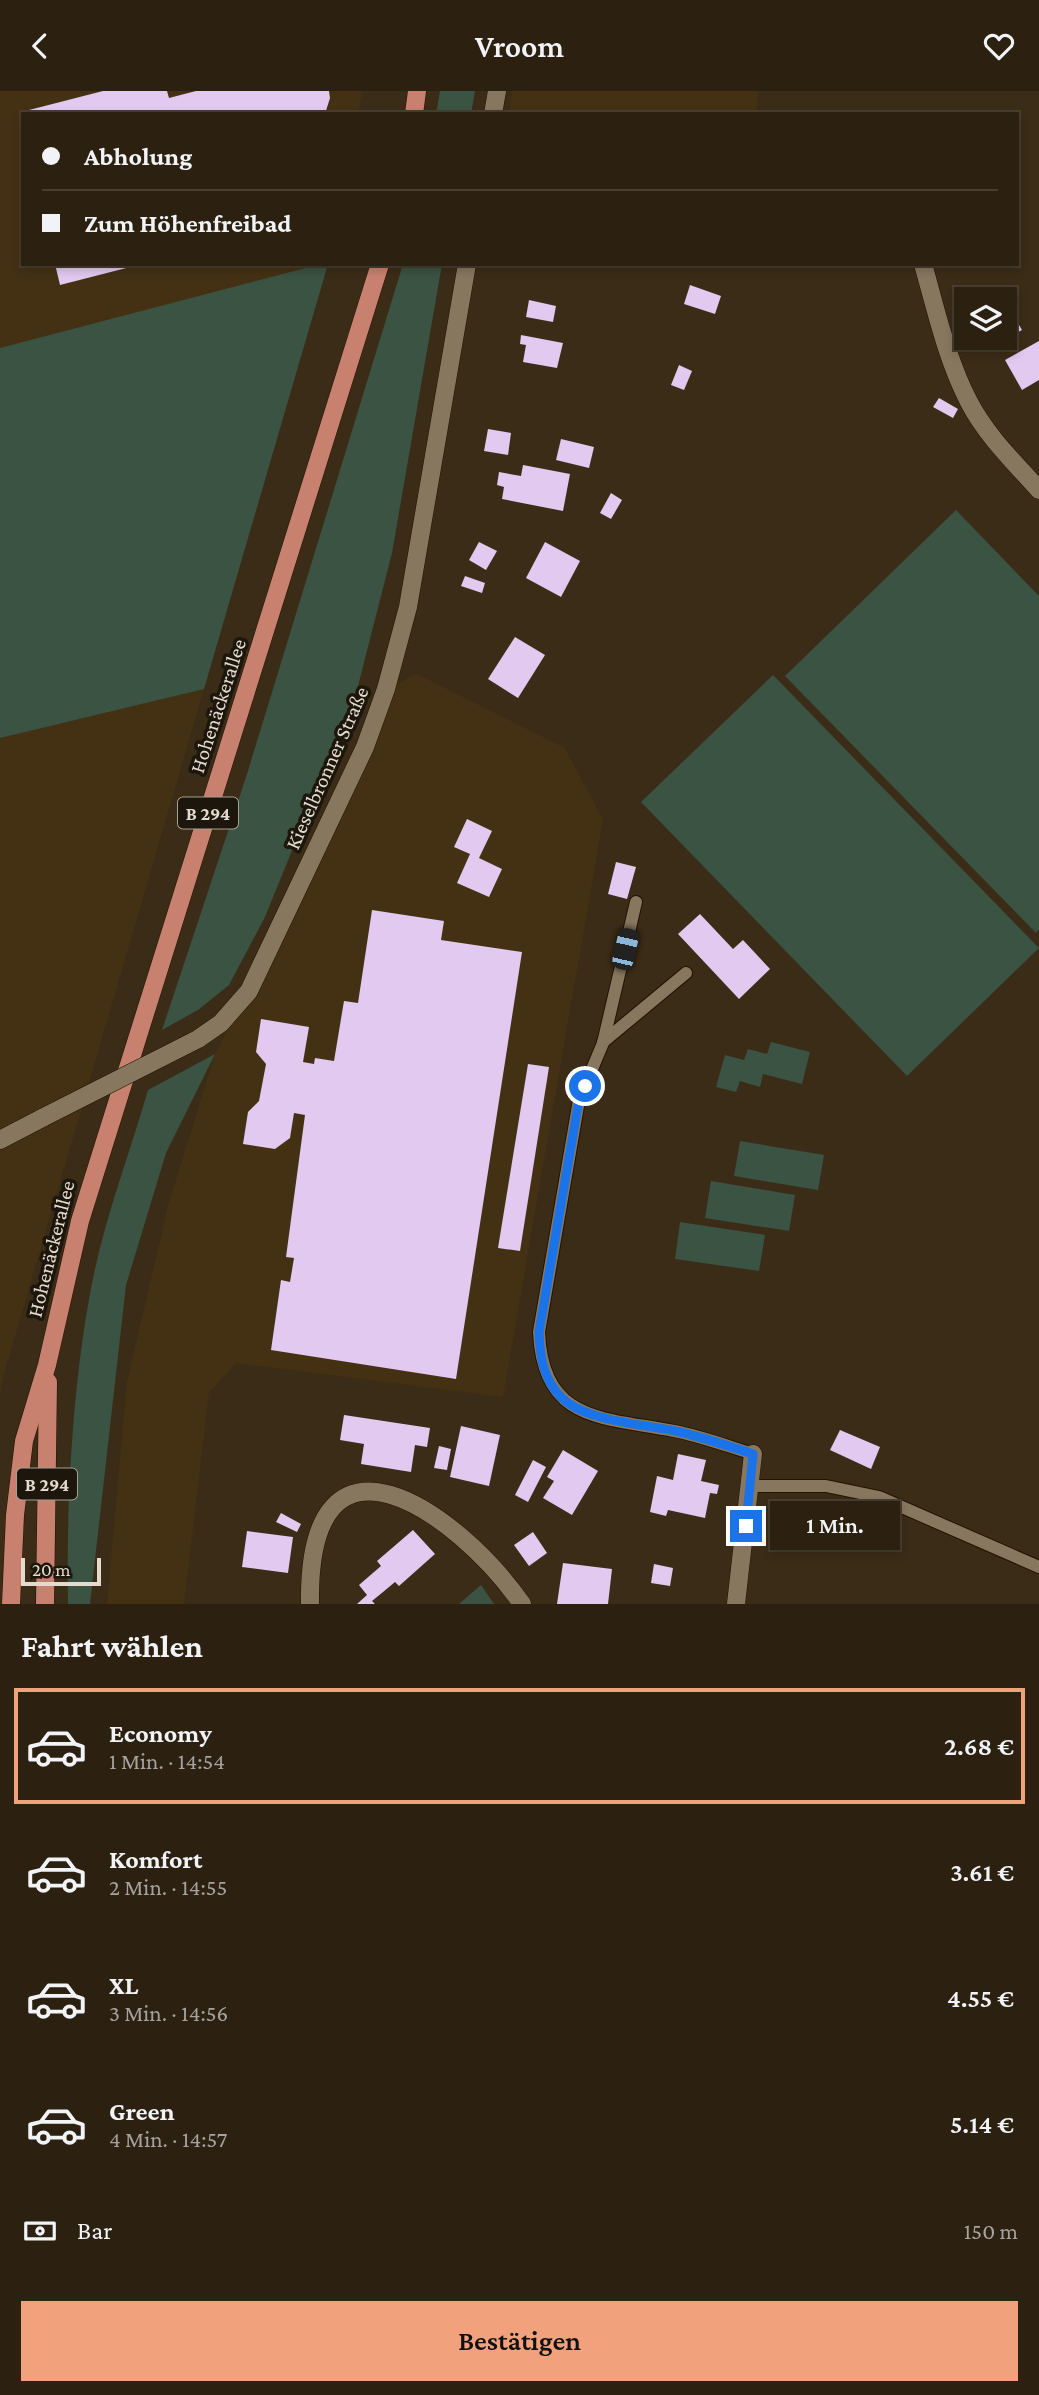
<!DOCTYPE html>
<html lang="de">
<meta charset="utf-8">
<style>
:root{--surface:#2c2111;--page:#34291a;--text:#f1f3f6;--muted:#a6a39f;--line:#483e31;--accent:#f1a17c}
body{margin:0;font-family:"Crimson Pro",serif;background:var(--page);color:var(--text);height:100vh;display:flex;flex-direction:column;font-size:26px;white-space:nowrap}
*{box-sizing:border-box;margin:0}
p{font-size:23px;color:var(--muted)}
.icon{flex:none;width:38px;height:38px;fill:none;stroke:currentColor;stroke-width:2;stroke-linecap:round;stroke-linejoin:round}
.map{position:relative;height:1513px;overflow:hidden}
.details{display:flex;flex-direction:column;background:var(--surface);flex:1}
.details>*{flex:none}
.guide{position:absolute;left:21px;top:21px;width:998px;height:154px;border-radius:0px;box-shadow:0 4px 10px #0003,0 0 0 2px var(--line);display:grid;align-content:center;height:154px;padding:0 21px;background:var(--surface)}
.controls{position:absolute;left:954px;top:196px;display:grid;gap:14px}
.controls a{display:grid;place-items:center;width:63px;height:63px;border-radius:0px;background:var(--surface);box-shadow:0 4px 10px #0003,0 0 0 2px var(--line);font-size:35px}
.scale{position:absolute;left:21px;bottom:18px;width:80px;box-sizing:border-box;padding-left:7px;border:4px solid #e4dacd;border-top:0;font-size:19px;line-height:24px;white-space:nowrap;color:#e4dacd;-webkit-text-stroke:5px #1d160d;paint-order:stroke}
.end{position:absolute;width:32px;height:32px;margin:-16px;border:9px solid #1a73e8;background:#fff;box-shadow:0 0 0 4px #fff}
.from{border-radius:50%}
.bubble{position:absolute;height:49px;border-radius:0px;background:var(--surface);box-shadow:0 4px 10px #0003,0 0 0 2px var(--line);font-size:23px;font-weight:600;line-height:49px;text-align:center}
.car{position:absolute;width:21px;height:42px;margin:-21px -10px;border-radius:9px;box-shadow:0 0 5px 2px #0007;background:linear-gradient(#222 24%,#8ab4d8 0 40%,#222 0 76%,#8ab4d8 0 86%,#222 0)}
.guide b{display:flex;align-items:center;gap:24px;height:66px;font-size:26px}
.guide b+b{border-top:2px solid var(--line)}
.guide i{width:18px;height:18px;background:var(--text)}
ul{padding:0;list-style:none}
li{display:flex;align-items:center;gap:21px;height:116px;margin:0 14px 10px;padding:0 7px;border:4px solid transparent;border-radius:0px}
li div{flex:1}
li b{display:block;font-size:26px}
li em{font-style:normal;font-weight:600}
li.current{border-color:var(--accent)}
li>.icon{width:63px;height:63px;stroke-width:1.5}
h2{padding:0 21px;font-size:32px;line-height:84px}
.pay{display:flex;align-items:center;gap:18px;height:77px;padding:0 21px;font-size:26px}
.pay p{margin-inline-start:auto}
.cta{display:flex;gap:14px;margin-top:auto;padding:14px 21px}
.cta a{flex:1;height:80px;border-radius:0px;background:var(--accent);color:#111;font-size:28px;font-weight:600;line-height:80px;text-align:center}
header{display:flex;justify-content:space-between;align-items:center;height:91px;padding:0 21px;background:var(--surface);font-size:32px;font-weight:600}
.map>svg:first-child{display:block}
.built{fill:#443114}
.green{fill:#3a5342}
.building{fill:#e1c9f0}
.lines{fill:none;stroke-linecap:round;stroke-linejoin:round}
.service-casing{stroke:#221401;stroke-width:14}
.minor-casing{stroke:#221401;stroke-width:19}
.primary-casing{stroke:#221401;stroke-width:19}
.service{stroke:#88775f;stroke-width:12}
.minor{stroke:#88775f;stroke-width:18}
.primary{stroke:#c9816f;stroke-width:18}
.minor-bridge-casing{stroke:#221401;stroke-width:19;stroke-linecap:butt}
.minor-bridge{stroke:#88775f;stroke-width:18}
.route{stroke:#1a73e8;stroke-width:9}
.labels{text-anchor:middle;stroke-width:7;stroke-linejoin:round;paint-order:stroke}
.shield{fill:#1d160d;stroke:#a89f93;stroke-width:2}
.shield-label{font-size:19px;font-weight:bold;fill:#e4dacd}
.street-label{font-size:21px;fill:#e4dacd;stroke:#1d160d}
</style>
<header><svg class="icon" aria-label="back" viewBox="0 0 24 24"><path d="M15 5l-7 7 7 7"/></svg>Vroom<svg class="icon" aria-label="heart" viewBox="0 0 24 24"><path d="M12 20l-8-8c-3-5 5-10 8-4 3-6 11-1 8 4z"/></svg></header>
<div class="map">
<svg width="1039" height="1513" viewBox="0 0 1039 1513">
<rect width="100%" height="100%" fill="#3b2c17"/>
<g class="built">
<path d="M0 0H362L358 23H23V173H328L2 1290 0 1307Z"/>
<path d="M512 0H758L756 23H509Z"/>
<path d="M417 583 565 657 603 729 503 1306 236 1272 209 1302 184 1513H107L127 1290 169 1111 215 963 249 900 386 598Z"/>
</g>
<g class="green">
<path d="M440 0H475L471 23H436Z"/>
<path d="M321 173H328L204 598 0 647V257Z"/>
<path d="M403 173H442L392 462 357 599 265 826 229 894 198 919 162 939 247 683Z"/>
<path d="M956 419 1039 505V838L1036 842 785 585Z"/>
<path d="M773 584 1039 857 907 985 641 711Z"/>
<path d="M771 951 810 961 802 993 763 983 760 996 740 990 736 1001 716 996 725 964 744 969 748 958 767 963Z"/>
<path d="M215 963 166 1062 126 1194 90 1513H68C66 1410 73 1279 95 1178 108 1118 131 1058 148 999Z"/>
<path d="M740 1050 824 1064 818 1099 734 1085Z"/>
<path d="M711 1090 795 1104 789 1140 705 1127Z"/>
<path d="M680 1131 765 1144 759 1180 675 1168Z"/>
<path d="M481 1494 494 1513H459Z"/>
</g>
<g class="building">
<path d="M103 0H167L169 7 196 0H329L330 7 325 23H29V19Z"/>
<path d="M55 173H138V174L60 194Z"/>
<path d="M690 194 721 205 715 223 684 213Z"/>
<path d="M529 209 556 215 553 231 526 226Z"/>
<path d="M1011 220 1022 239 999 251 996 247H1004V224Z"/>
<path d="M521 244 563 252 557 277 523 271 526 254 520 253Z"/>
<path d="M1039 250V289L1022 299 1005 269Z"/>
<path d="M679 274 692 280 684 299 671 294Z"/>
<path d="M939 307 958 318 953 327 933 316Z"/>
<path d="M488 338 511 342 508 364 484 360Z"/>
<path d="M561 348 594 356 589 377 556 369Z"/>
<path d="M523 374 570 383 563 420 502 408 504 396 497 394 499 381 521 385Z"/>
<path d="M611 402 622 409 611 428 600 422Z"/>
<path d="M479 451 497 460 486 479 469 469Z"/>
<path d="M545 451 580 470 561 506 526 487Z"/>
<path d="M465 485 485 492 482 502 461 495Z"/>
<path d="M515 546 545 564 518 607 488 588Z"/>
<path d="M467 728 492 740 479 767 502 778 489 806 457 792 470 763 454 756Z"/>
<path d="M616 771 636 776 627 808 608 803Z"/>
<path d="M372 819 444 830 441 849 522 861 456 1288 271 1259 281 1189 290 1191 294 1167 286 1166 305 1024 294 1022 290 1047 275 1058 243 1053 248 1021 259 1010 266 973 256 961 261 928 309 936 303 971 314 973 315 967 334 970 344 910 358 912Z"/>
<path d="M700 823 733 858 743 849 770 878 739 908 678 843Z"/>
<path d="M528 973 549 976 520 1160 498 1157Z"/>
<path d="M344 1324 430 1337 427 1356 415 1354 411 1381 361 1373 364 1353 340 1349Z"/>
<path d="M461 1335 500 1344 489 1395 450 1386Z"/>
<path d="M840 1339 880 1356 871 1378 830 1359Z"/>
<path d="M439 1355 451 1358 447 1379 434 1377Z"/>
<path d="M563 1359 598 1380 572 1424 543 1407 554 1390 547 1386Z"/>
<path d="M678 1363 706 1369 701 1390 719 1394 717 1403 710 1402 705 1427 668 1419 666 1425 650 1421 657 1385 673 1389Z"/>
<path d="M533 1369 546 1376 528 1411 515 1404Z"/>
<path d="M281 1422 301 1433 297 1441 276 1431Z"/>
<path d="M413 1439 435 1463 399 1495 395 1491 383 1501 372 1510 375 1513H357L367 1504 359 1494 381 1475 377 1470Z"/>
<path d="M247 1440 293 1446 288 1482 242 1476Z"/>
<path d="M533 1441 547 1462 529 1475 514 1454Z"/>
<path d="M563 1472 612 1478 608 1513H557Z"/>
<path d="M654 1473 673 1477 670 1495 651 1492Z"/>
</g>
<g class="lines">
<defs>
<g id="service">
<path d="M636 811 603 952 579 1009 539 1241C543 1332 603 1326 674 1340 701 1345 727 1355 753 1363"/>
<path d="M603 951 686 882"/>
<path d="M751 1395H826L879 1406 1039 1476"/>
</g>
<g id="minor">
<path d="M493 23 497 0"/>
<path d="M923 173C936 219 947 269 969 311 986 344 1014 371 1039 399"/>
<path d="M198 948 221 932 249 900 365 656 386 598 408 516 467 173"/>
<path d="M0 1049 44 1026"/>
<path d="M310 1513C307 1315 457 1420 522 1513"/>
<path d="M736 1513 753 1363"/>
</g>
<g id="primary">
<path d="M414 23 417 0"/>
<path d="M11 1513 15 1424 24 1350 47 1274 80 1130 380 173"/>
<path d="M45 1513 48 1291"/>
</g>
</defs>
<use href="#service" class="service-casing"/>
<use href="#minor" class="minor-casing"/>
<use href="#primary" class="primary-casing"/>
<use href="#service" class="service"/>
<use href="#minor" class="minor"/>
<use href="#primary" class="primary"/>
<defs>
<path id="minor-bridge" d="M44 1026 198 948"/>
</defs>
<use href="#minor-bridge" class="minor-bridge-casing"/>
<use href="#minor-bridge" class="minor-bridge"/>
</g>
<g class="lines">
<path class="route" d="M585 995 579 1009 539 1241C540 1265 543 1288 561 1306 585 1331 646 1333 680 1341 704 1347 729 1355 753 1363L746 1435"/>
</g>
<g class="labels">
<g class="shield">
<rect x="178" y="706.5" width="60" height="31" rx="5"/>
<rect x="17" y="1377.5" width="60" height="31" rx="5"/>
</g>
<g class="shield-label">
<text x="208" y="729">B 294</text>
<text x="47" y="1400">B 294</text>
</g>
<g class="street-label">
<text transform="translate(218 615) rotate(-72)" y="7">Hohenäckerallee</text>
<text transform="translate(327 677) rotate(-66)" y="7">Kieselbronner Straße</text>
<text transform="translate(51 1158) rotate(-76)" y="7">Hohenäckerallee</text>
</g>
</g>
</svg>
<div class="controls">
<a><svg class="icon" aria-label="layers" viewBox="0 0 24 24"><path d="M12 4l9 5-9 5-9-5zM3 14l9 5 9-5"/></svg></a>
</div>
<div class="scale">20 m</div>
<i class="end from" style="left:585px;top:995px"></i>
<i class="end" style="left:746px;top:1435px"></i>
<div class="bubble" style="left:770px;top:1410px;width:130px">1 Min.</div>
<i class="car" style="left:625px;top:858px;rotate:13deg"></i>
<div class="guide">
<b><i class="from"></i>Abholung</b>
<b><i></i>Zum Höhenfreibad</b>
</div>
</div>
<section class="details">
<h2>Fahrt wählen</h2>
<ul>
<li class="current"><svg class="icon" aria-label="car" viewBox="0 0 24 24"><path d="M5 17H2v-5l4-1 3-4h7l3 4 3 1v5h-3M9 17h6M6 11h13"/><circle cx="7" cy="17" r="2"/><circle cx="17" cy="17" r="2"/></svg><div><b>Economy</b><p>1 Min. · 14:54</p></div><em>2.68 €</em></li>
<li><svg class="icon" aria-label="car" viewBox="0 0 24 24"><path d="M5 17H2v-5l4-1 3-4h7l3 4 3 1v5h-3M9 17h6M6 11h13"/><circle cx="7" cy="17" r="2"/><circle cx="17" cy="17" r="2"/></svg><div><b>Komfort</b><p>2 Min. · 14:55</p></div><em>3.61 €</em></li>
<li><svg class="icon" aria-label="car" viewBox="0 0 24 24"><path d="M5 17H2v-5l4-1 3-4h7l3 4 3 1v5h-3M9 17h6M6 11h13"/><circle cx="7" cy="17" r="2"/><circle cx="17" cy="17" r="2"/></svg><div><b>XL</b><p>3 Min. · 14:56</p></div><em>4.55 €</em></li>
<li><svg class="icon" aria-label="car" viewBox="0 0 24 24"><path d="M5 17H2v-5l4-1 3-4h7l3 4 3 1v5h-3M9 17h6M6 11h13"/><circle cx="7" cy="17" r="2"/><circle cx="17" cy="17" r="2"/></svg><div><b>Green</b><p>4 Min. · 14:57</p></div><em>5.14 €</em></li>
</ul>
<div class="pay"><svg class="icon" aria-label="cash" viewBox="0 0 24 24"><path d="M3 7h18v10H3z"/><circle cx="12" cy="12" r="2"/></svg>Bar<p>150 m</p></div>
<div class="cta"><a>Bestätigen</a></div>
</section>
